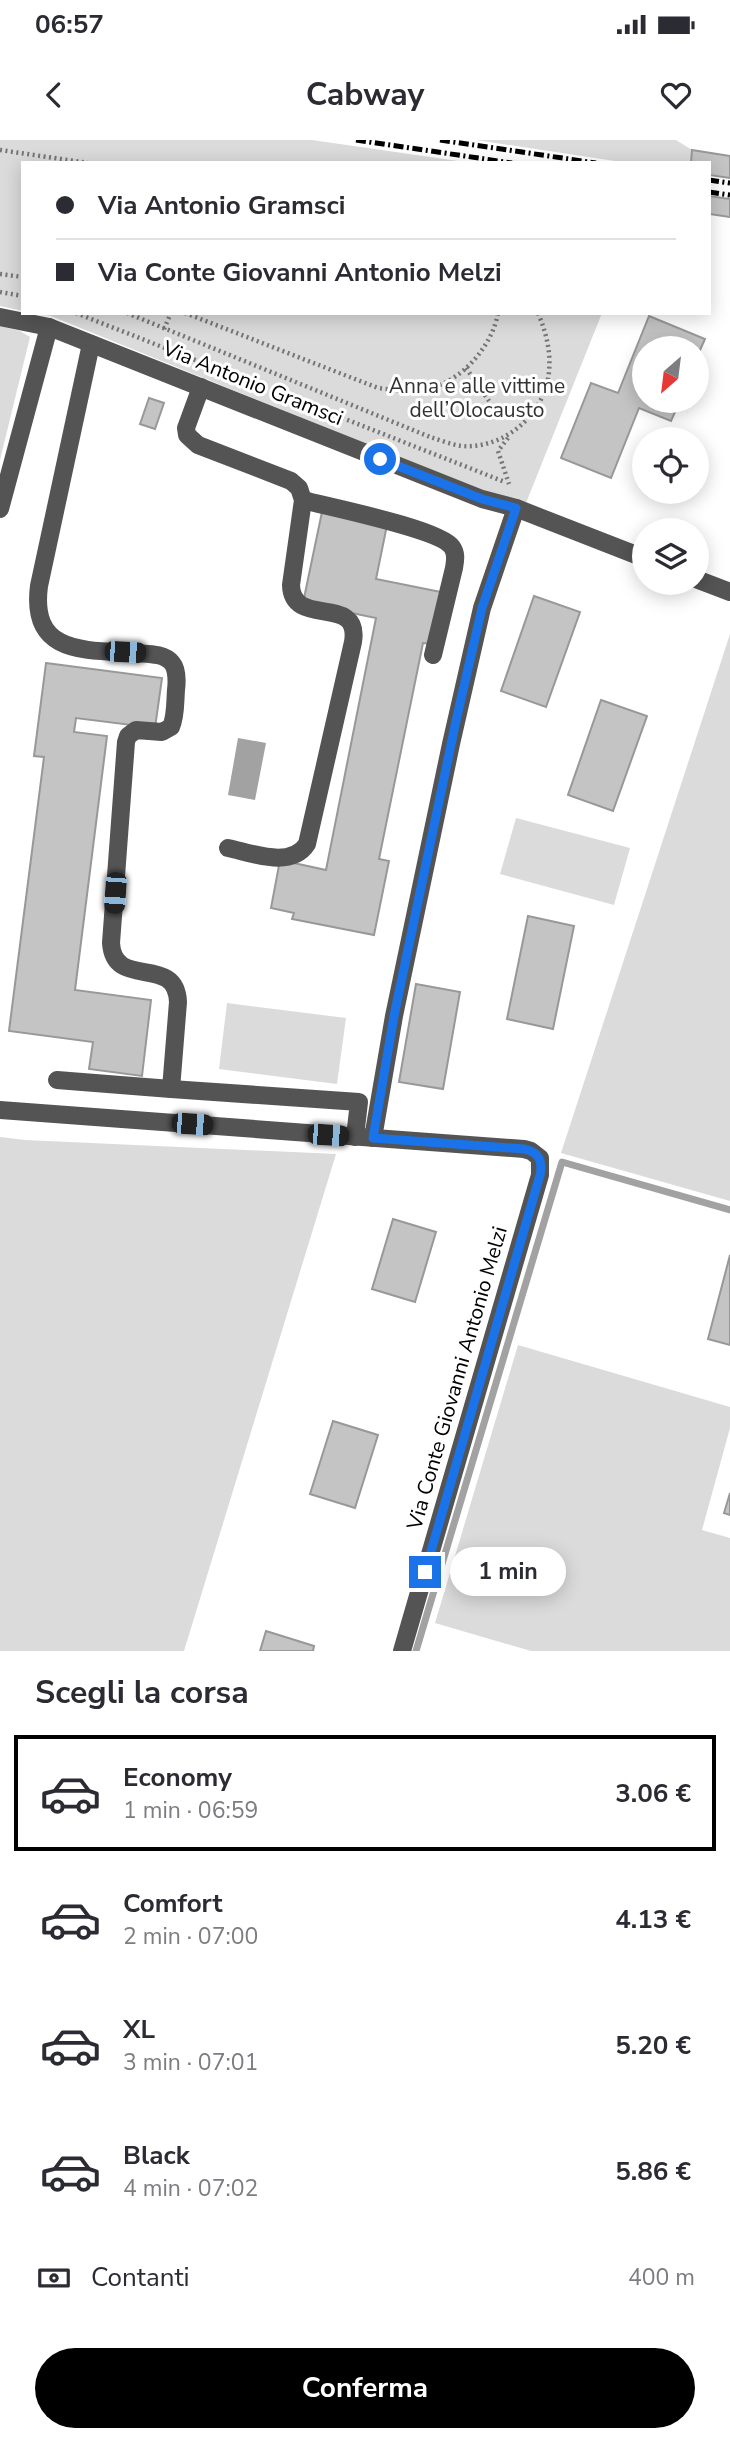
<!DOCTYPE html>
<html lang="it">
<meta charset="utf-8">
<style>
:root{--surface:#fff;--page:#f2f2f3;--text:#2b2b33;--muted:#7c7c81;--line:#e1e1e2;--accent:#000}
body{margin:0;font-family:"Nunito Sans",sans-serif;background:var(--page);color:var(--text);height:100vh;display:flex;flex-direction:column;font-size:26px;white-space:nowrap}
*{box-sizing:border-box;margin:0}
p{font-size:23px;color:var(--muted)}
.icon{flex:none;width:38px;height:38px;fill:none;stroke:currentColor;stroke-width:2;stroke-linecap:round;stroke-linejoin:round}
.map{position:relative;height:1511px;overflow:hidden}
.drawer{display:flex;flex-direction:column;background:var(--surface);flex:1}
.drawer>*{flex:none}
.hud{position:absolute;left:21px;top:21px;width:690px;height:154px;border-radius:0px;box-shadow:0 4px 18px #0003;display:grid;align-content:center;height:154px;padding:0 35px;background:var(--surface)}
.needle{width:46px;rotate:208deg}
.tools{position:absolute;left:632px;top:196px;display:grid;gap:14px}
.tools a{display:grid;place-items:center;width:77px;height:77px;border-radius:50%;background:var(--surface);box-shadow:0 4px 18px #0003;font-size:35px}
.end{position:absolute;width:32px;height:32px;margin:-16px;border:9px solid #1a73e8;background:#fff;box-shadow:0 0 0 4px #fff}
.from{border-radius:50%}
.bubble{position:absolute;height:49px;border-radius:24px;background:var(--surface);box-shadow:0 4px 18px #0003;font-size:23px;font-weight:700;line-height:49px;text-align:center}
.car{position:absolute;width:21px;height:42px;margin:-21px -10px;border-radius:9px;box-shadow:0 0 5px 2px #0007;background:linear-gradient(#222 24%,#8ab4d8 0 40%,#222 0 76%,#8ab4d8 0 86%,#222 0)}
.hud b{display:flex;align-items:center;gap:24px;height:66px;font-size:26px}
.hud b+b{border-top:2px solid var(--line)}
.hud i{width:18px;height:18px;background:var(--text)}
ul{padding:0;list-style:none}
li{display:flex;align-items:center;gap:21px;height:116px;margin:0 14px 10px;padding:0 21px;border:4px solid transparent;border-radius:0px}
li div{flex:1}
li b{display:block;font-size:26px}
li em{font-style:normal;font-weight:700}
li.on{border-color:var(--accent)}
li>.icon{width:63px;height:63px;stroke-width:1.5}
h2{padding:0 35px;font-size:32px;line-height:84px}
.pay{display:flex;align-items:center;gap:18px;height:77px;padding:0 35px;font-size:26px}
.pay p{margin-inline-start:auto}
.primary-button{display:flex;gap:14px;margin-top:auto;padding:14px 35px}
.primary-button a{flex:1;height:80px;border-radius:42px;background:var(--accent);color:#fff;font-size:28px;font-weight:700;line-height:80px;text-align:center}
.status{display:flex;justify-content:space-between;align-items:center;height:49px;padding:0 35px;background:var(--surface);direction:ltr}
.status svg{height:19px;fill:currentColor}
header{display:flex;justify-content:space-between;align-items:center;height:91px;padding:0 35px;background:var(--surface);font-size:32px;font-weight:700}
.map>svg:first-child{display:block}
.green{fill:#dbdbdb}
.water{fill:#a2a2a2}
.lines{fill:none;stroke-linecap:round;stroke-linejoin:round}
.stream{stroke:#a2a2a2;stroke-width:7}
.building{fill:#c4c4c4;stroke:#989898;stroke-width:2}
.path{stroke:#767676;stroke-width:4.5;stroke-dasharray:2 3.5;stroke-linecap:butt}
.minor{stroke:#545454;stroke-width:18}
.rail{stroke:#000;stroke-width:5;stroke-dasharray:10 3.5 2 3.5;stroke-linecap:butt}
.route{stroke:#1a73e8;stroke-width:9}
.labels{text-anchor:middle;stroke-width:6;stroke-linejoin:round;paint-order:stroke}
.street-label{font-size:21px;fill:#000;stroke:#fff}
.park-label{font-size:21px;fill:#323232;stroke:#fff}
</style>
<div class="status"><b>06:57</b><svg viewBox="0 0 49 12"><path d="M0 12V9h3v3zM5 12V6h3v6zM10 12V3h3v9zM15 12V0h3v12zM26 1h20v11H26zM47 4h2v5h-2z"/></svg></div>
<header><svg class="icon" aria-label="back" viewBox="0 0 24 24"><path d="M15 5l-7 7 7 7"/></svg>Cabway<svg class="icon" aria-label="heart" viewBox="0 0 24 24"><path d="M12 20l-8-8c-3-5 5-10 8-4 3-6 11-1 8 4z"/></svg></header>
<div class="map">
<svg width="730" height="1511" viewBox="0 0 730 1511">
<rect width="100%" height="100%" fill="#fff"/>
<g class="green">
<path d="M0 0H312L472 23H23V171L0 166Z"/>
<path d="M476 0H676L692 10 691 23H628Z"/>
<path d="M37 173H602L524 368 51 176Z"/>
<path d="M0 186 20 191 30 197 0 320Z"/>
<path d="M730 494V1061L561 1013Z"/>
<path d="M516 678 630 708 614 765 500 734Z"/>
<path d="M227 863 346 878 337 944 219 929Z"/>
<path d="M0 997 25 1000 336 1014 184 1511H0Z"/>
<path d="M518 1205 730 1267V1288L702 1390 730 1398V1511H531L435 1483Z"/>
</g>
<path class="water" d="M238 598 266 603 255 660 228 655Z"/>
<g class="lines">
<path class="stream" d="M416 1511 562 1022 730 1070"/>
</g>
<g class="building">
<path d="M692 10 730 16V38L709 35V23H691Z"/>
<path d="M709 56 730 59V77L709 74Z"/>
<path d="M649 176 705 199 696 219V208H644V261H680L671 281 639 268 611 338 561 318 591 243 618 253Z"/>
<path d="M149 258 164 263 155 289 140 284Z"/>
<path d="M322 372 387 385 376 439 441 452 431 504 423 503 379 719 389 721 374 795 292 779 294 773 271 768 280 720 326 730 376 478 303 463Z"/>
<path d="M534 456 580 472 546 567 501 551Z"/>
<path d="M46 523 162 538 155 588 76 578 74 592 107 596 75 850 151 860 142 936 89 929 93 902 9 891 44 617 34 616Z"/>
<path d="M601 560 647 576 613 671 568 655Z"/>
<path d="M528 776 574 786 553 889 507 879Z"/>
<path d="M416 844 460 852 443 949 399 942Z"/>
<path d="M393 1079 436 1092 415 1162 372 1149Z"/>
<path d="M730 1115V1205L708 1199Z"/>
<path d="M333 1281 378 1295 355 1368 310 1354Z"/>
<path d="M730 1353V1375L724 1373Z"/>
<path d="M266 1491 314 1506 313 1511H260Z"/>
</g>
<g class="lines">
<g class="path">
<path d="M0 10 88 23"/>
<path d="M0 134 23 137"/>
<path d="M0 152 23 156"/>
<path d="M76 173 505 342"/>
<path d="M127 173 430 297C440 300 452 305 462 306 505 309 545 274 549 232 551 211 546 192 538 173"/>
<path d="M185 173 378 248C395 250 410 252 427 249 461 242 492 207 498 173"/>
<path d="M164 189 171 173"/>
<path d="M466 228 489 261"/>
<path d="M508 298 498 311 509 344"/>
</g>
<g class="minor">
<path d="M0 177 49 187 482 359 516 368 644 418"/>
<path d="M201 247 186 288 187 295 198 305 291 341 299 348 303 360 291 445C292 489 361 453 353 502L307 704C291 729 252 713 228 708"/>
<path d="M303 360C329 367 440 389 452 407 457 414 455 421 454 428L433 515"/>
<path d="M0 369 49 187"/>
<path d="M696 439 730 452"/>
<path d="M57 940 171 949 178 862C176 813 114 851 111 803L126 602 128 596 136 590 162 592 171 587C176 576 175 562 176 550 177 542 177 529 172 523 164 513 147 514 136 513 85 510 30 515 39 446L91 204"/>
<path d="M171 949 359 962 355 997"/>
<path d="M0 970 524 1009 531 1011 540 1018V1035L402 1511"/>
<path d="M373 998 394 876 451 604 482 468 516 368"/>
</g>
<g class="rail">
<path d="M356 0 512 23"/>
<path d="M440 0 596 23"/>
<path d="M709 40 730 43"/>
<path d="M709 52 730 55"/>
</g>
</g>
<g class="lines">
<path class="route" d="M380 319 482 359 516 368 482 468 456 581 394 876 373 998 524 1009C539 1012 543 1021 540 1035L425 1432"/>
</g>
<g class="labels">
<g class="street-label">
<text transform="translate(253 243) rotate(22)" y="7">Via Antonio Gramsci</text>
<text transform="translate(457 1238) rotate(-74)" y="7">Via Conte Giovanni Antonio Melzi</text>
</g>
<g class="park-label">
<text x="477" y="253">Anna e alle vittime<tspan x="477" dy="24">dell’Olocausto</tspan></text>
</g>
</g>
</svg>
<div class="tools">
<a><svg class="needle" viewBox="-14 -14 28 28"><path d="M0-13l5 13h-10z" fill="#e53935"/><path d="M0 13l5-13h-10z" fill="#7c7c81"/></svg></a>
<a><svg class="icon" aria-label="locate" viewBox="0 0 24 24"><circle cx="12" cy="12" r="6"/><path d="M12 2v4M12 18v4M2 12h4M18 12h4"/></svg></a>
<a><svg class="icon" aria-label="layers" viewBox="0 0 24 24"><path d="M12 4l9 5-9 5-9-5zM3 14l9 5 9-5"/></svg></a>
</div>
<i class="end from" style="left:380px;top:319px"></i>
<i class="end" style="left:425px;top:1432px"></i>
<div class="bubble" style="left:450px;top:1407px;width:116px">1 min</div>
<i class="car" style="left:125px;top:512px;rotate:93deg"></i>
<i class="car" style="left:115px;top:753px;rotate:184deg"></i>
<i class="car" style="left:192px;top:984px;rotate:94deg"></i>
<i class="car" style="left:328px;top:995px;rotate:94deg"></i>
<div class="hud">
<b><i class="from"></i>Via Antonio Gramsci</b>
<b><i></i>Via Conte Giovanni Antonio Melzi</b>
</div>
</div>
<section class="drawer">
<h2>Scegli la corsa</h2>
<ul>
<li class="on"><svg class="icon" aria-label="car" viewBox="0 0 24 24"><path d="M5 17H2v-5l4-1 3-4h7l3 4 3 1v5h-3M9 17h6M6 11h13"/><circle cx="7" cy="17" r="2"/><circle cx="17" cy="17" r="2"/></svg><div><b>Economy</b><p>1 min · 06:59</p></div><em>3.06 €</em></li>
<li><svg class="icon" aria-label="car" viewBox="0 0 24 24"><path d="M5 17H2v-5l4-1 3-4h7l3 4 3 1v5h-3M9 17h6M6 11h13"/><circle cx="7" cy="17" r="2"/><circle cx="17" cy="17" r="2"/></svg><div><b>Comfort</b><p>2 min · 07:00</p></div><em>4.13 €</em></li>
<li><svg class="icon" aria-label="car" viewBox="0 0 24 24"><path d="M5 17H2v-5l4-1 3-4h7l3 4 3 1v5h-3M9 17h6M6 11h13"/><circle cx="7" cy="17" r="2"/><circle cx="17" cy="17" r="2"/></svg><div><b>XL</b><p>3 min · 07:01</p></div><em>5.20 €</em></li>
<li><svg class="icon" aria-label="car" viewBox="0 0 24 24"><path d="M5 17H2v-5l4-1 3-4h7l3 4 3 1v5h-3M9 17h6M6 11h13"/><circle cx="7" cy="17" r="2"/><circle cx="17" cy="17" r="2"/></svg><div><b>Black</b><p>4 min · 07:02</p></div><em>5.86 €</em></li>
</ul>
<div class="pay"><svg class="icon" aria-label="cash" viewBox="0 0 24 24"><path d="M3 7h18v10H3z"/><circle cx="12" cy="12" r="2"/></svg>Contanti<p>400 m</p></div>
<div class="primary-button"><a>Conferma</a></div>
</section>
